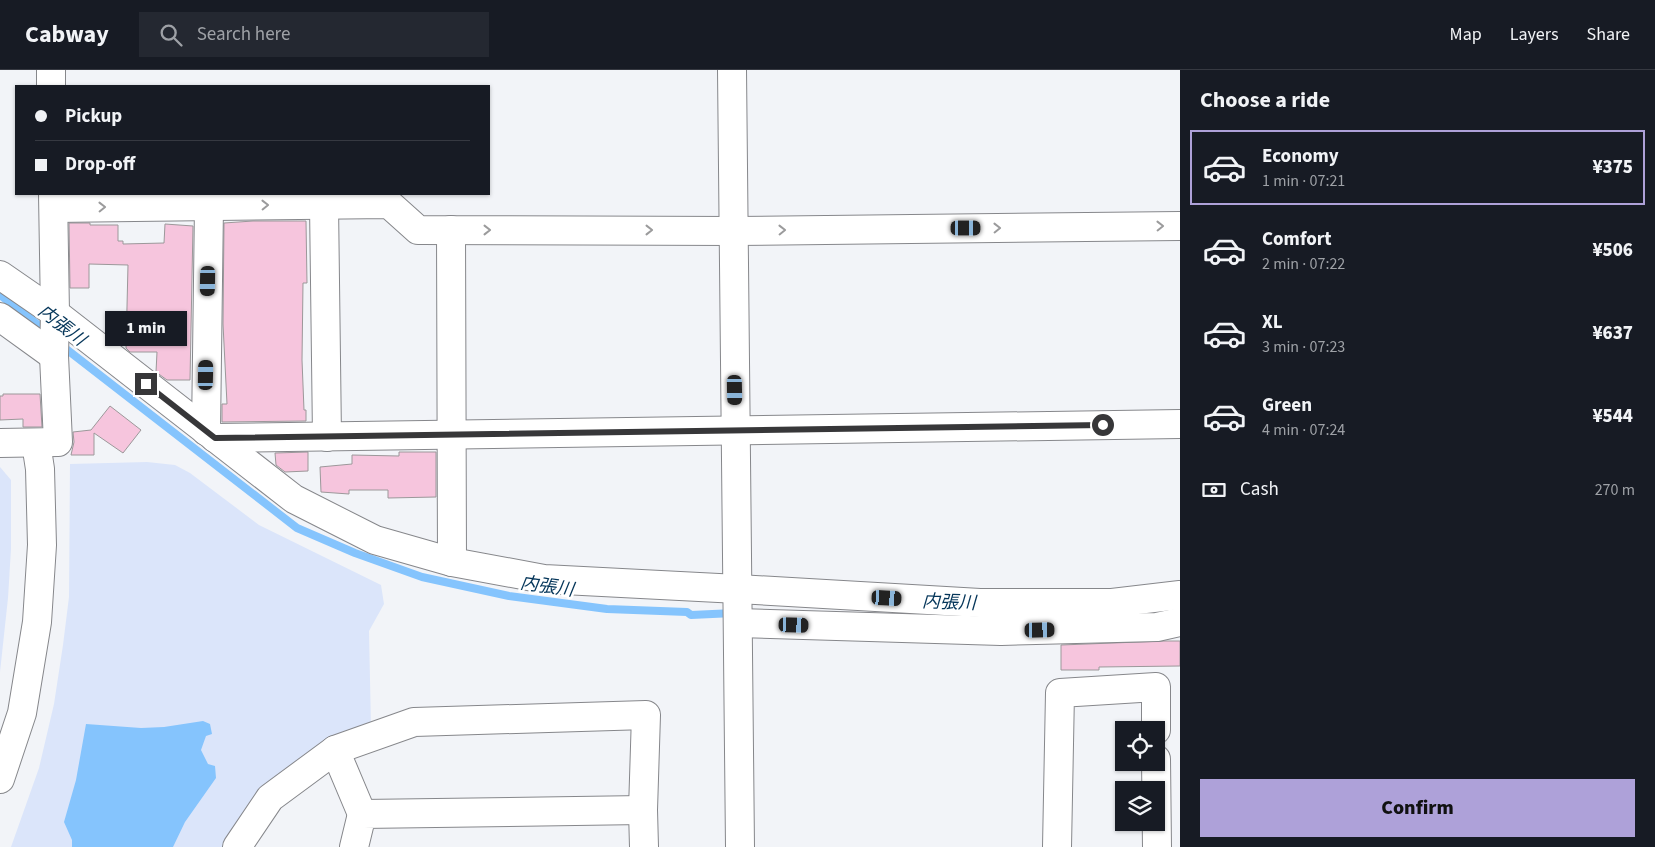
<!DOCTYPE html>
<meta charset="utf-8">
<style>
:root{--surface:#171b24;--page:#242831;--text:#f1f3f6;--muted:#9ea1a6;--line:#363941;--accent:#aea1d9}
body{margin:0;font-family:"Source Sans 3","Noto Sans JP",sans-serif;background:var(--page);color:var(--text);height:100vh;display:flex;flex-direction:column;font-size:19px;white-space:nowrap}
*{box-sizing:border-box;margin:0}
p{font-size:16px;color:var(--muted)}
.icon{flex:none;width:28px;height:28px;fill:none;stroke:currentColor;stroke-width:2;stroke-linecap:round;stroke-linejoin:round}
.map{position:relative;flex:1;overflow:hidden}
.details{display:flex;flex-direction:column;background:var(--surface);width:475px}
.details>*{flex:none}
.top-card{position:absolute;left:15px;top:15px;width:475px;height:110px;border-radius:0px;box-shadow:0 1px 4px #0004;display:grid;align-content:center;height:110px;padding:0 20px;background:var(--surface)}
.buttons{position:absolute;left:1115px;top:651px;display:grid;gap:10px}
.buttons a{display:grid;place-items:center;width:50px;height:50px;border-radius:0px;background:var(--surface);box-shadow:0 1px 4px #0004;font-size:25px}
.end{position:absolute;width:22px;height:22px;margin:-11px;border:6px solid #373739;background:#fff;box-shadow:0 0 0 2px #fff}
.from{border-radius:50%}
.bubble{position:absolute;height:35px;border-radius:0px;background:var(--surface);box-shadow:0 1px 4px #0004;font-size:16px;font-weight:800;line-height:35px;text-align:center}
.car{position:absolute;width:15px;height:30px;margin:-15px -8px;border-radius:6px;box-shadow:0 0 4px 1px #0007;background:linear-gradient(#222 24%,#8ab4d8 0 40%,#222 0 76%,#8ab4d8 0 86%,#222 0)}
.top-card b{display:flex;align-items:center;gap:18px;height:48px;font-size:19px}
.top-card b+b{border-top:1px solid var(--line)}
.top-card i{width:12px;height:12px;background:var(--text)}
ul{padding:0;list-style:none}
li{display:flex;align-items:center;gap:15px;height:75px;margin:0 10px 8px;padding:0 10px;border:2px solid transparent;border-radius:0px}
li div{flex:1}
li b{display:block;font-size:19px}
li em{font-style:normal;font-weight:800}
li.active{border-color:var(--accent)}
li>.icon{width:45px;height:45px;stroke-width:1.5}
h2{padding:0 20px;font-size:22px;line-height:60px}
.pay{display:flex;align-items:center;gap:12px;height:55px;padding:0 20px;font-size:19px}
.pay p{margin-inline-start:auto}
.button{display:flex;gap:10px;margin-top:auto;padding:10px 20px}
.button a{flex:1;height:58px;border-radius:0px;background:var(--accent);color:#111;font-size:20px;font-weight:800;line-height:58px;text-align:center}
header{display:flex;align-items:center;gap:30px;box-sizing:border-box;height:70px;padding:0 25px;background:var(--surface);border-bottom:1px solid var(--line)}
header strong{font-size:24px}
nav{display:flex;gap:28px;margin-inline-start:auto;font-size:18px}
.search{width:350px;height:45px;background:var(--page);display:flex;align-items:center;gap:12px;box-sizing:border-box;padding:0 18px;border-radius:0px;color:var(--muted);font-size:19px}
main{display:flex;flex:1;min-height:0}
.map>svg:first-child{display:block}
.green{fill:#dbe5fa}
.water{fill:#85c4fd}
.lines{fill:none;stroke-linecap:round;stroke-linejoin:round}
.stream{stroke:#85c4fd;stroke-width:8}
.building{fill:#f6c5dd;stroke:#9c989a}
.minor-casing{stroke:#86878b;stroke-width:30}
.minor{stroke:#fff;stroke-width:28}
.oneway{stroke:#9b9b9c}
.route{stroke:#373739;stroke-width:6}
.labels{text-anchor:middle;stroke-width:5;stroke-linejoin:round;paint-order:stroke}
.water-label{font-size:18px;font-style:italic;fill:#043559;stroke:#fff}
</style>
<header>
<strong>Cabway</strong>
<div class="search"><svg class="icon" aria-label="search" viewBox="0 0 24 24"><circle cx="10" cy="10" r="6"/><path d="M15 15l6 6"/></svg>Search here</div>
<nav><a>Map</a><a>Layers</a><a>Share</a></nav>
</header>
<main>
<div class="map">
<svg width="1180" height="777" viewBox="0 0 1180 777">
<rect width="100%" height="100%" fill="#f2f4f8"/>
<g class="green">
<path d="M147 392 175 395 190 403 259 455 381 515 384 534 369 561 371 658C349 664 316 676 297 690 269 712 241 746 223 777H11L39 698 54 634 63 575 69 527 70 394Z"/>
<path d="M0 397 11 410V479L8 528 0 602Z"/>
</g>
<path class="water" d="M203 651 210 654 212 664 206 666 201 680 208 694 215 696 216 708 185 752 173 777H72V770L64 752 76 710 86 654 141 658 164 657Z"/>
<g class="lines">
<g class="stream">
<path d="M0 225 47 262"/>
<path d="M61 275 297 458 355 483 422 507 509 526 607 539 687 542 691 545 734 543"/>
</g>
</g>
<g class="building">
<path d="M253 151H306L307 213H303L302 290 304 340H306V351L222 352V334H227L223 254 224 153Z"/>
<path d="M69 153H90V155H118V171H123V174L164 173 165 154 193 156 190 310H167L156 302 157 282H130L126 278 128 195 89 194V218H70Z"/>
<path d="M3 324H40L42 357H23V349L0 350V326H3Z"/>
<path d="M110 336 141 360 123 383 94 363V385H71L74 372 73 362 91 360Z"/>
<path d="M308 382V401L285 402 276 395 275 383Z"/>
<path d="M399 382H436V427L388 428V420H349V424L321 422 320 397 352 394V385L399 386Z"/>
<path d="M1165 571H1180V596L1099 597V600H1061V575Z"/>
</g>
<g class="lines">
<defs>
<g id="minor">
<path d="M51 0V16"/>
<path d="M732 0 740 777"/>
<path d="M324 134 327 367"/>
<path d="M54 138 389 134 418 160 734 161 1180 156"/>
<path d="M451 160 452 492"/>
<path d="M0 205 55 243 294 429 375 470 452 492 544 509 738 519 980 533H1112L1180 525"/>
<path d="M0 247 54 286"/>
<path d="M206 361 209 136"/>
<path d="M215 368 1180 354"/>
<path d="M0 373 58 372 54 286 55 243 53 124"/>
<path d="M738 553 1001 561 1157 557 1180 552"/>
<path d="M335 680 362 744"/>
<path d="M1156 689 1157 777"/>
<path d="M0 709 22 643 37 552 42 475 40 399 36 373"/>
<path d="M237 777 270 728 335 680 414 652 646 645 643 740 644 777"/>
<path d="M354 777 362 744 643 740"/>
<path d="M1057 777 1060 623 1156 617V660"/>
</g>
</defs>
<use href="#minor" class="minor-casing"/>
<use href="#minor" class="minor"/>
</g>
<defs><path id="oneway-chevron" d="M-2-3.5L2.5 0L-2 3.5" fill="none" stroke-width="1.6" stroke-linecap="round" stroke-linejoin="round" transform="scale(1.25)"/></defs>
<g class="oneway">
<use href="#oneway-chevron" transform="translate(265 135) rotate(-1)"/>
<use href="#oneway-chevron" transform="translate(102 137) rotate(-1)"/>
<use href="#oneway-chevron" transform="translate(1160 156) rotate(-1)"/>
<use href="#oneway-chevron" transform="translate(997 158) rotate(-1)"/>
<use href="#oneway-chevron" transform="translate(487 160)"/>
<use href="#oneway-chevron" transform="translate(649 160)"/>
<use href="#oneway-chevron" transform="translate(782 160) rotate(-1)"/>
</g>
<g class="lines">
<path class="route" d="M146 314 215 368 1103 355"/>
</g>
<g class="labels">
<g class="water-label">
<text transform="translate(62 255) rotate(38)" y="6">内張川</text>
<text transform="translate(547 516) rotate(8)" y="6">内張川</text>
<text transform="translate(949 532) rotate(2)" y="6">内張川</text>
</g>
</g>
</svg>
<div class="buttons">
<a><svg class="icon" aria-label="locate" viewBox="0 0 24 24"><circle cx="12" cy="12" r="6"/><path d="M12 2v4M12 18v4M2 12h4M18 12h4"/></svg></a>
<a><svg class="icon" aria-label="layers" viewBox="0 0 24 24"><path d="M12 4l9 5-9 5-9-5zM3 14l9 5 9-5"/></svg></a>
</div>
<i class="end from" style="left:1103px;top:355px"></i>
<i class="end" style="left:146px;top:314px"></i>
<div class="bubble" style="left:105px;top:241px;width:82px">1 min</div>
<i class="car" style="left:966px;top:158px;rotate:90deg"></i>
<i class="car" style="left:208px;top:211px;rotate:181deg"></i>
<i class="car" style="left:206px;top:305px;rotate:1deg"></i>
<i class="car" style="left:735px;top:320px;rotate:179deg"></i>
<i class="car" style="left:887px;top:528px;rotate:93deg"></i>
<i class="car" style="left:794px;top:555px;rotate:92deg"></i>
<i class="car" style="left:1040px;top:560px;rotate:89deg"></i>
<div class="top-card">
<b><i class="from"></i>Pickup</b>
<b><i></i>Drop-off</b>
</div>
</div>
<section class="details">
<h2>Choose a ride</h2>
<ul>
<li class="active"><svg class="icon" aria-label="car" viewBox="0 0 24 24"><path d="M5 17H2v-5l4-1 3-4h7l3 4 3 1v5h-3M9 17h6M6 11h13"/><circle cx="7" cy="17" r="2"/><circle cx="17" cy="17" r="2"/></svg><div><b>Economy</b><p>1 min · 07:21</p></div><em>¥375</em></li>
<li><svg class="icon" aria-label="car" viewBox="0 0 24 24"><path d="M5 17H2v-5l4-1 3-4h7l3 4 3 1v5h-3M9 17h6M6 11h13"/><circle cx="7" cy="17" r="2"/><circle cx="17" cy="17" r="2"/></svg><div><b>Comfort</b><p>2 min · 07:22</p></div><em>¥506</em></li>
<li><svg class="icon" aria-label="car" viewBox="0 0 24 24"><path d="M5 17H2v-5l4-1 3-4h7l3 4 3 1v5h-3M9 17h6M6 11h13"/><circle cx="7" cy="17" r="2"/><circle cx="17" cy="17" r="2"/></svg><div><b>XL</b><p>3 min · 07:23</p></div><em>¥637</em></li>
<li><svg class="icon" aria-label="car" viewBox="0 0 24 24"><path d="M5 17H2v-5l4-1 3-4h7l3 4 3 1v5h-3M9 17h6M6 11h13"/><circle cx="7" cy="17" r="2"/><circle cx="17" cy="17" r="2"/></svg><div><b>Green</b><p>4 min · 07:24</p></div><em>¥544</em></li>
</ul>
<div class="pay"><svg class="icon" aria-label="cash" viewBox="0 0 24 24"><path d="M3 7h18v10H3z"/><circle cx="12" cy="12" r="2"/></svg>Cash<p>270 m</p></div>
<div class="button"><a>Confirm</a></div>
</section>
</main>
